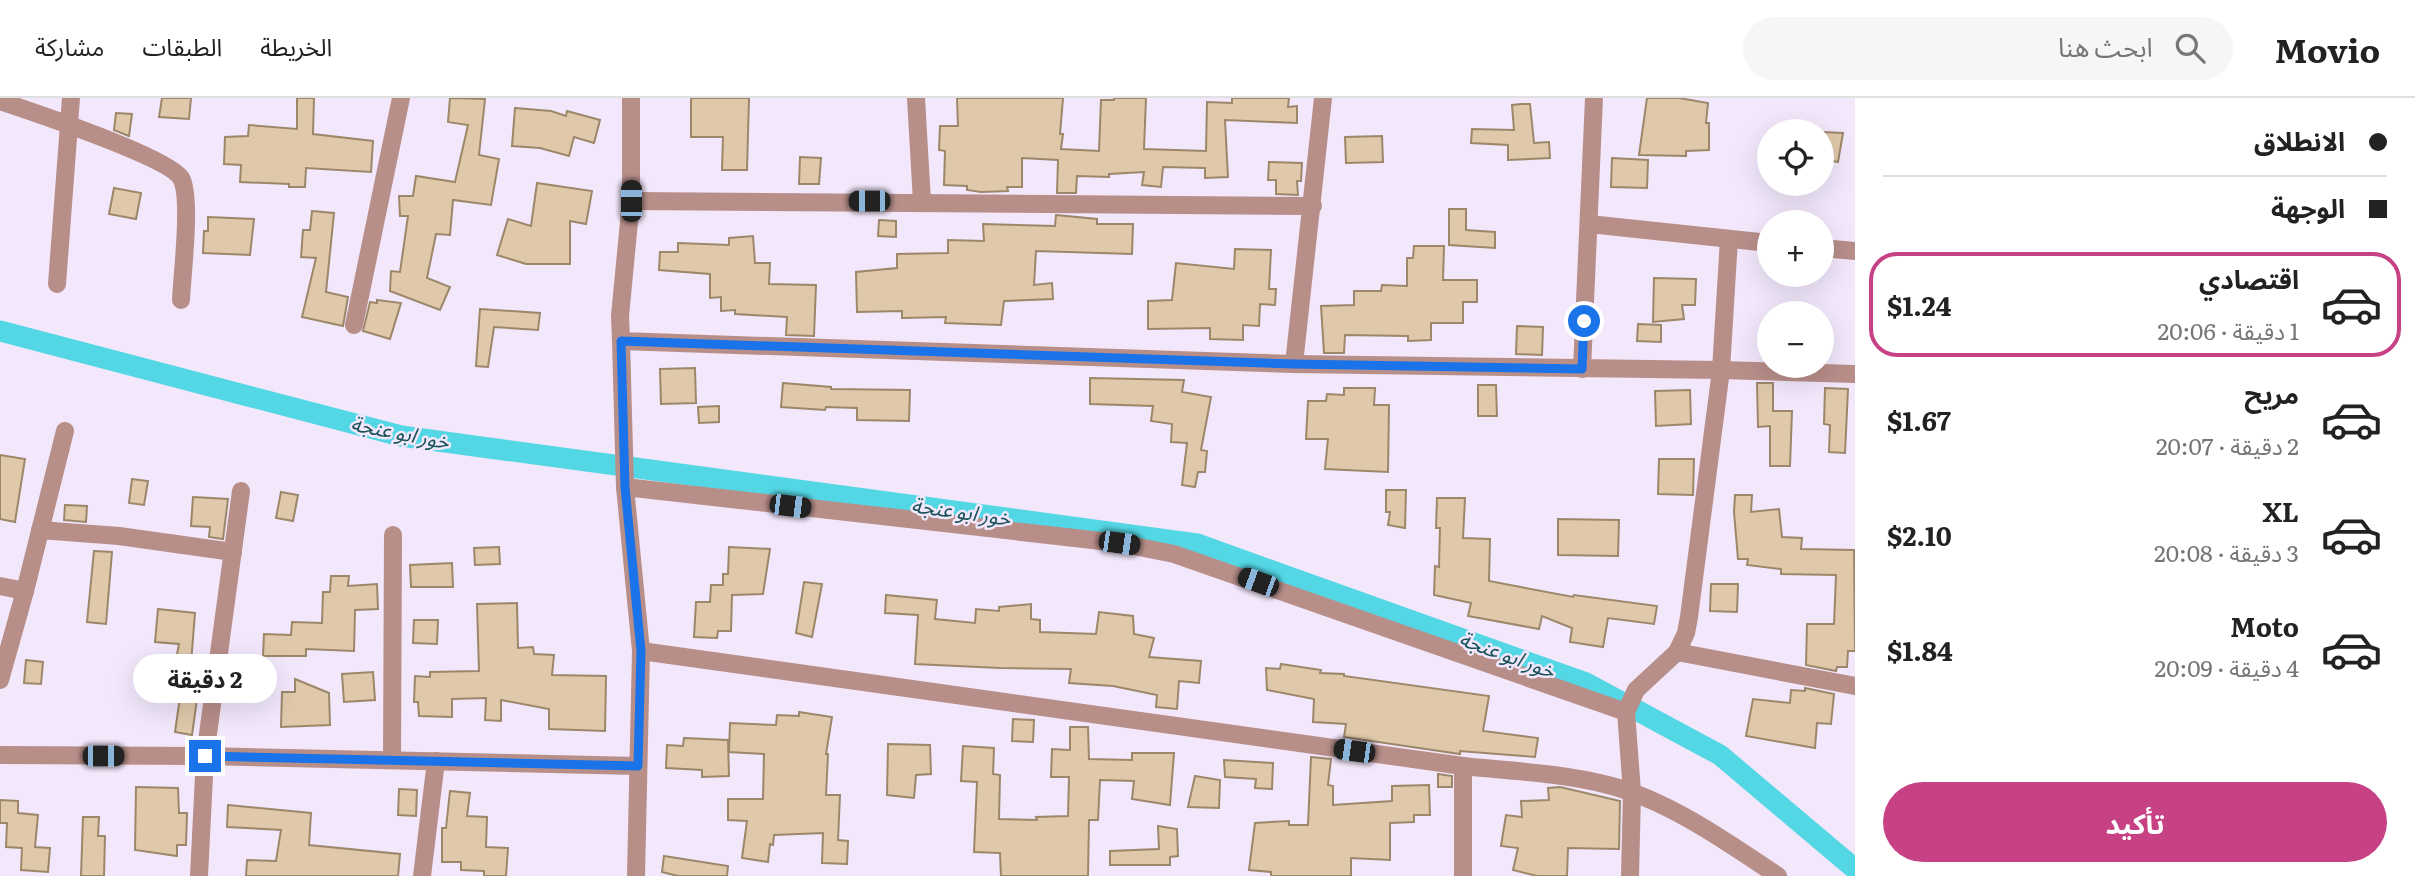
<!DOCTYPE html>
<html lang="ar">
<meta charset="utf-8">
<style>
:root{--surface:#fff;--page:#f6f6f6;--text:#222;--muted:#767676;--line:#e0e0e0;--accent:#c74284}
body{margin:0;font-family:Literata,"Noto Sans Arabic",serif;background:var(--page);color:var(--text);direction:rtl;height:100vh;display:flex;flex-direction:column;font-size:26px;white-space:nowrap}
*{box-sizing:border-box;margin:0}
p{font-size:23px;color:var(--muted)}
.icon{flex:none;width:38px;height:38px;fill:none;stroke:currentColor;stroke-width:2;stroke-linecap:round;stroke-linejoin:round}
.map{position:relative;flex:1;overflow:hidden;direction:ltr}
.side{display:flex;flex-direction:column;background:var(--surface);width:560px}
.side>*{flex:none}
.banner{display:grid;align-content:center;height:154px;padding:0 28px;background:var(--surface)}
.fabs{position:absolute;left:1757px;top:21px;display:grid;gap:14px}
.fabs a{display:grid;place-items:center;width:77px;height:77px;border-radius:50%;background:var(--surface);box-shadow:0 7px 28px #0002;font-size:35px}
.end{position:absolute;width:32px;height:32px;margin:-16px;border:9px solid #1a73e8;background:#fff;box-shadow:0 0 0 4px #fff}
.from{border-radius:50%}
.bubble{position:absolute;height:49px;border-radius:24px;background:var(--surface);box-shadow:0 7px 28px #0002;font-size:23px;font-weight:700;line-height:49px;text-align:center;direction:rtl}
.car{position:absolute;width:21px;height:42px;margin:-21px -10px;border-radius:9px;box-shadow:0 0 5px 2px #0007;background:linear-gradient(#222 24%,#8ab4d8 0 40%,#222 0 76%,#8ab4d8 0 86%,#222 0)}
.banner b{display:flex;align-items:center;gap:24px;height:66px;font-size:26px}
.banner b+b{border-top:2px solid var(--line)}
.banner i{width:18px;height:18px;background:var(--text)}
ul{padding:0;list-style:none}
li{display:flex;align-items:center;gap:21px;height:105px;margin:0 14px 10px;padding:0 14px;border:4px solid transparent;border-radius:28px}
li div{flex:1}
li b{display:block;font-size:26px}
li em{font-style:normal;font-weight:700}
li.selected{border-color:var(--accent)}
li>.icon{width:63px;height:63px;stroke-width:1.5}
.button{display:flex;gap:14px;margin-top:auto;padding:14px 28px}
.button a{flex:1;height:80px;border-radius:42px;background:var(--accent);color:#fff;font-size:28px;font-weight:700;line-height:80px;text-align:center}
header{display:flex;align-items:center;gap:42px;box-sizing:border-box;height:98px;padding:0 35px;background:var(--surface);border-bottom:2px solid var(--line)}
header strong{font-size:33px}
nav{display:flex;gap:38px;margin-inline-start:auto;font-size:24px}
.search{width:490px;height:63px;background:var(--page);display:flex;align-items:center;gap:18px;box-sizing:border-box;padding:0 24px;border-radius:38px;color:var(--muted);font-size:26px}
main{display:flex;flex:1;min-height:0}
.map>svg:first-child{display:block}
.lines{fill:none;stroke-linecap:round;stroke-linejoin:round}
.canal{stroke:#54d7e5;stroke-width:21}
.building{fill:#e0c9ab;stroke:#9c876a;stroke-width:2}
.minor{stroke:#b88e89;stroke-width:18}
.route{stroke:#1a73e8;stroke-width:9}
.labels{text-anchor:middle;stroke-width:5;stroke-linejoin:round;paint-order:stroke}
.water-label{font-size:21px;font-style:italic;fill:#1a5359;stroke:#f2e7fb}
</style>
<header>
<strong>Movio</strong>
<div class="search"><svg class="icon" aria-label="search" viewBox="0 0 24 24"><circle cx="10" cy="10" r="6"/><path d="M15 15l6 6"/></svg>ابحث هنا</div>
<nav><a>الخريطة</a><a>الطبقات</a><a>مشاركة</a></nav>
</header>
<main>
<section class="side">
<div class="banner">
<b><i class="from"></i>الانطلاق</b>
<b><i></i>الوجهة</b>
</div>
<ul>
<li class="selected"><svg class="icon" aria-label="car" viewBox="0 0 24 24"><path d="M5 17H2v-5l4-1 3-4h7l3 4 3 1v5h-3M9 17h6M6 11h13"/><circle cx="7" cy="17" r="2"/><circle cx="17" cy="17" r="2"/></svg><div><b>اقتصادي</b><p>1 دقيقة · 20:06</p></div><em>$1.24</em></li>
<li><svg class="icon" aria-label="car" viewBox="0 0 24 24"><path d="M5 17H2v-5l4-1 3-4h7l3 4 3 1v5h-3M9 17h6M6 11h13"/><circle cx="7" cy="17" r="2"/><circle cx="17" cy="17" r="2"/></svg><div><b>مريح</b><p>2 دقيقة · 20:07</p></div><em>$1.67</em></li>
<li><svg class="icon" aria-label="car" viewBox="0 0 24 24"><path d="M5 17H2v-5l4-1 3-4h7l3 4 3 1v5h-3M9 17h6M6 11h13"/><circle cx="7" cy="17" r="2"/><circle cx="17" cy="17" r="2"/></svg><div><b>XL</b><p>3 دقيقة · 20:08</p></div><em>$2.10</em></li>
<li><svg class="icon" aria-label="car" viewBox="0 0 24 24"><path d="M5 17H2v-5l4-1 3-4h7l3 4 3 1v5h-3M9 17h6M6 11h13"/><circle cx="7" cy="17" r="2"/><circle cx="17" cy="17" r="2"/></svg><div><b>Moto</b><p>4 دقيقة · 20:09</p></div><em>$1.84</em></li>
</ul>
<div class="button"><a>تأكيد</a></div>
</section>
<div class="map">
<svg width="1855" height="778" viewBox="0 0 1855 778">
<rect width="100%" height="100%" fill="#f2e7fb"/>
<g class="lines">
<path class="canal" d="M0 233 401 338 1197 446 1586 585 1720 657 1855 771"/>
</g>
<g class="building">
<path d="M162 0H191L189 21 159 19Z"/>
<path d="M297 0H314L313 36 373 43 371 74 306 70 305 89H289V86L240 84 241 67 224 66 225 39 248 38 249 27 297 31Z"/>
<path d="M450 0 485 1 479 57 499 61 491 107 453 102 450 137 436 136 427 180 450 189 440 212 390 193 391 173 400 174 408 118H400L399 98H413L416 78 455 84 468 27 448 24Z"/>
<path d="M691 0H749L747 72H722L723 39H691Z"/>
<path d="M957 0H1063L1060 36H1063L1061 51 1099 53 1101 2H1114V0H1146L1144 51 1206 53 1207 4 1232 5V0H1289L1288 9 1297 8V25L1225 22 1228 79 1205 80V70L1163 69 1161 89 1142 87 1144 74 1109 76V79L1077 78 1076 95H1057L1058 62 1022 60V89H1007L1008 93 981 94 967 92V88L944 87 945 53 939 52 940 28H958Z"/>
<path d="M1647 0H1679L1708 5 1706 25H1709V52L1686 53V58L1639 57Z"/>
<path d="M1521 6H1530L1534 45 1549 44 1550 60 1508 62V47L1471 45 1472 31 1514 32 1512 7Z"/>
<path d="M515 10 551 13 566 18 567 13 600 22 594 45 574 39 569 58 540 50 512 48Z"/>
<path d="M116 15 132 16 129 38 114 32Z"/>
<path d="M1822 34 1843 35 1838 64 1822 61Z"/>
<path d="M1382 38 1383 64 1346 65 1345 39Z"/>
<path d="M800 59 821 60 819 86H799Z"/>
<path d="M1612 60 1648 62 1647 90 1611 89Z"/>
<path d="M1269 64 1302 65 1301 83H1297L1298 97 1276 96V82H1268Z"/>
<path d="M537 85 592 93 586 126 570 123V166H526L497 157 508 121 531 128Z"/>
<path d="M114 90 141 95 136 121 109 116Z"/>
<path d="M1449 111H1466V132L1495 134V150L1449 147Z"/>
<path d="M312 113 334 115 326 194 348 199 343 228 302 219 316 160 301 159 303 132H310Z"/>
<path d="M1056 117 1097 121V126H1133L1132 156 1036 153 1034 187 1052 185 1053 201 1004 203 1001 227 945 225 946 219 902 220V213L857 214 856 174 897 170V156L948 155V142L984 143 983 126 1055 128Z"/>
<path d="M208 119 254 121 250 157 203 155 204 133H208Z"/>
<path d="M879 122 896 123V139L878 138Z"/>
<path d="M753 138 755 165H770L769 186 816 187 814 238 786 237 787 219 735 216V212L721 213V199L710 200V176L659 172 660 154H678V145L729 147V140Z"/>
<path d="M1414 148H1444L1443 182H1477V204H1463V225H1431V242L1408 243V238L1345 237 1344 255H1324L1321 208 1354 207V193H1381L1382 187 1407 188V160H1413Z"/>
<path d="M1235 151 1271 152 1269 191H1276L1275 207 1260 206 1259 228 1243 227V242L1210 241V230L1148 231V203L1172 202 1176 165 1234 171Z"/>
<path d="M1654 180 1696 181 1695 207H1682L1684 221 1653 224Z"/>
<path d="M377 202 401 205 390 241 363 233 370 204 377 205Z"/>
<path d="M480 211 540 215 538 232 494 229 488 269 476 268Z"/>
<path d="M1638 226 1661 227V244L1637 243Z"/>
<path d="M1517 228 1543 229 1542 257 1516 256Z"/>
<path d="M695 270 696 305 661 306 660 271Z"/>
<path d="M1090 280 1184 282 1182 294 1211 299 1201 352 1207 353 1205 374H1198L1195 389 1182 387 1187 345 1171 344 1172 326 1151 323 1153 308 1090 306Z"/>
<path d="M783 285 831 289V291L910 292 909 323 857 322V310L826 309 825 312 781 309Z"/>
<path d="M1757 285H1773V313H1792L1790 368H1770V328L1758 329Z"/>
<path d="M1478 287H1496L1497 318H1478Z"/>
<path d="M1344 290H1375L1374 307H1389L1388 374 1325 371 1328 341H1306L1308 303H1326L1327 296 1344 297Z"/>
<path d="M1825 290 1848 291 1845 355 1829 354 1830 327 1824 326Z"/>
<path d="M1690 292 1691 326 1656 328 1655 293Z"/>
<path d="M719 308V324L699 325 698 309Z"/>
<path d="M0 357 25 361 15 424 0 421Z"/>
<path d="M1659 361H1694L1693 397 1658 396Z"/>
<path d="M132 381 148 383 144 407 129 405Z"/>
<path d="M1386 392H1406L1405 430 1388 427 1390 414H1386Z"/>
<path d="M281 394 298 397 293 423 276 420Z"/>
<path d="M1735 397H1752L1751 414 1779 411 1782 439 1802 440 1801 451 1854 452 1855 553H1848L1847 569H1837L1836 573 1806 567 1807 526H1834L1836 477 1781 476V471L1747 467 1748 461H1738L1734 414Z"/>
<path d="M193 399 228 401 223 441 209 439 210 429 191 428Z"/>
<path d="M1437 400H1465L1463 440 1490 441 1489 483 1573 499 1574 497 1657 508 1654 526 1608 520 1603 549 1570 544 1572 530 1542 518 1539 531 1468 518 1471 505 1434 497 1435 468 1439 469 1440 430H1436Z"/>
<path d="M65 407 87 408 86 424 64 422Z"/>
<path d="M1558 421 1619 422 1618 458 1558 457Z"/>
<path d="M499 449 500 466 475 467 474 450Z"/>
<path d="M729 449 770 451 763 496 732 497 731 533H718L717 540 694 539 696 504H710L711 487H723V476H728Z"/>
<path d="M94 453 112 454 106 526 87 524Z"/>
<path d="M452 465 453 489H411L410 467Z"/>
<path d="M331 478H349L348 488 377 486 378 511 355 512 354 553 306 551V558H263L264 536 291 537 292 524 322 525 323 494H330Z"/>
<path d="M804 484 822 486 812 539 796 535Z"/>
<path d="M1711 486H1738L1737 514 1710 513Z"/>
<path d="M886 497 937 502 935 521 975 525 976 511 999 513V509L1031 506V521L1040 522V534L1096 536 1099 514 1133 518 1134 536 1154 540 1149 559 1201 563 1199 585 1179 583 1177 611 1156 609 1157 597 1113 588 1069 585 1071 571 1000 570 915 566 918 517 885 515Z"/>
<path d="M517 505 518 550 533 549 534 556 554 557 552 577 606 578 605 633 549 631V611L501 602V623L485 622 486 600 452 601V619L419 618 418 604H414L415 578 430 579V574L479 573 477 506Z"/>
<path d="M158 511 195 515 191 565 199 567 196 587 172 583 179 546 155 544Z"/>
<path d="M414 522H438L437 546 413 545Z"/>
<path d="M26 562 43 564 41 586 24 585Z"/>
<path d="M1281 566 1321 572 1320 575 1344 576V578L1489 598 1483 633 1538 640 1535 659 1460 653V656L1344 639 1346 626 1313 624 1314 601 1267 592 1266 570 1280 571Z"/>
<path d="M373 574 375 602 344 604 342 576Z"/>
<path d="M295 581 329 595 330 627 281 629 282 594H295Z"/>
<path d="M1805 590 1834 596 1831 626 1817 625 1815 650 1746 638 1753 601 1790 605 1791 592 1805 593Z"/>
<path d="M180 599 197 601 192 637 175 634Z"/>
<path d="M799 614 832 619 826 656H828L826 697H840L838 742 848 743 847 766 822 765 823 735 774 737 773 747 770 746 768 764 742 760 747 723 728 722V701H763L764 656 729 654 730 625 776 627 777 617 799 618Z"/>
<path d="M1013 621 1034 622 1033 644 1012 643Z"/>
<path d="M1070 629H1088L1089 661 1132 662V655H1174L1170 707 1132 701 1134 683 1100 682 1098 722H1089L1088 778H1001L1000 755 974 754 977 684 961 683 963 648 994 650 993 676 1000 677 999 721 1037 722 1036 719 1068 718 1069 679H1051L1052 651 1070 652Z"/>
<path d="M684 640 728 642 729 678 702 679V672L666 670 667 647 683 648Z"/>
<path d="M888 646 930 647 931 676 916 677 914 700 887 697Z"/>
<path d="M1311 659 1331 661 1328 687 1333 688V707L1392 703V688L1429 687 1430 717H1414V724L1390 725V762L1351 760V778H1271V774L1249 772 1255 725 1289 723V727H1308Z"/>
<path d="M1224 662 1273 665 1272 691 1255 690 1256 681 1225 679Z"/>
<path d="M1438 676 1452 678V689H1438Z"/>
<path d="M1195 678 1220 682 1219 710 1188 709Z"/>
<path d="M136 689 178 690 179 715H187L186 747H177V758L135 752Z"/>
<path d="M1560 689 1620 703 1619 751 1568 750 1567 778H1537L1513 772 1518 750 1501 748 1506 717 1522 719 1521 703 1549 702 1548 690Z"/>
<path d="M399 691 417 692 416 718 398 717Z"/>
<path d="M450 693 470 695 467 718 487 719 486 749 508 750 506 778H484V773L461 772V764H442V730H446Z"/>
<path d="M0 702 18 703V715L38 717 35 749 50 750 48 774 21 772 22 750 6 749 7 725H0Z"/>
<path d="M228 707 311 715 309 747 400 756 398 778H246L247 762 276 763 281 732 227 729Z"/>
<path d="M83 719H99L98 738H105L104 778H81Z"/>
<path d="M1158 728 1177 731 1178 758 1170 759V767H1110V753L1159 751Z"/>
<path d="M664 758 728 768 727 778H678L662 774Z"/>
</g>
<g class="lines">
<g class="minor">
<path d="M631 0V103L620 218 621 243 1294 266 1721 272 1855 276"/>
<path d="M916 0 922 104"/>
<path d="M0 3C30 13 168 59 181 80 192 99 182 177 181 202"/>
<path d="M631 103 1313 108"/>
<path d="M1589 126 1769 145"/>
<path d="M1822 150 1855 153"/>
<path d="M57 186 71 0"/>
<path d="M354 227 401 0"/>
<path d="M621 243 625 389 641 553 636 778"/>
<path d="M1294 266 1323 0"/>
<path d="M1582 271 1594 0"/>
<path d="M625 389 1119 445 1174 456 1626 614"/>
<path d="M40 432 119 438 233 454"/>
<path d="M0 488 25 493"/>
<path d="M641 553 1463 668C1511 673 1561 675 1608 687 1668 702 1727 744 1778 778"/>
<path d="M1677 554 1686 535 1689 519 1721 272 1729 141"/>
<path d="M0 582 25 493 65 333"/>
<path d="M0 657 205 658 638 668"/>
<path d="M392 661 393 437"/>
<path d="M199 778 205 658 241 393"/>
<path d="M422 778 436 663"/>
<path d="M1463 778V668"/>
<path d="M1630 778 1632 694 1626 614 1636 592 1677 554 1855 588"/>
</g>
</g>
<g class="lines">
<path class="route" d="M205 658 638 668 641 553 625 389 621 243 1294 266 1582 271 1584 223"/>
</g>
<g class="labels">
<g class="water-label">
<text transform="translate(400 335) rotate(11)" y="7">خور ابو عنجة</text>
<text transform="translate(961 414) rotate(8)" y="7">خور ابو عنجة</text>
<text transform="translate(1507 557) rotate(20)" y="7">خور ابو عنجة</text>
</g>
</g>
</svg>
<div class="fabs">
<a><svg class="icon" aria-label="locate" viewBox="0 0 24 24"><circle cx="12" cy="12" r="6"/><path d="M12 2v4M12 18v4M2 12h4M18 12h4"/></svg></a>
<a>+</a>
<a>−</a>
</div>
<i class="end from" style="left:1584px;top:223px"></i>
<i class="end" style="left:205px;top:658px"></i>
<div class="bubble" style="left:133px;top:556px;width:144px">2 دقيقة</div>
<i class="car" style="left:631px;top:103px;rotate:0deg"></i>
<i class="car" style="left:869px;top:103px;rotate:270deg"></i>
<i class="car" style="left:790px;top:408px;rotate:97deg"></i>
<i class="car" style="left:1119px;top:445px;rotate:98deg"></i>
<i class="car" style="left:1258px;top:484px;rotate:290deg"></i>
<i class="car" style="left:1354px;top:653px;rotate:278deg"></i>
<i class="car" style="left:103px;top:658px;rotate:90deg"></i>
</div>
</main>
